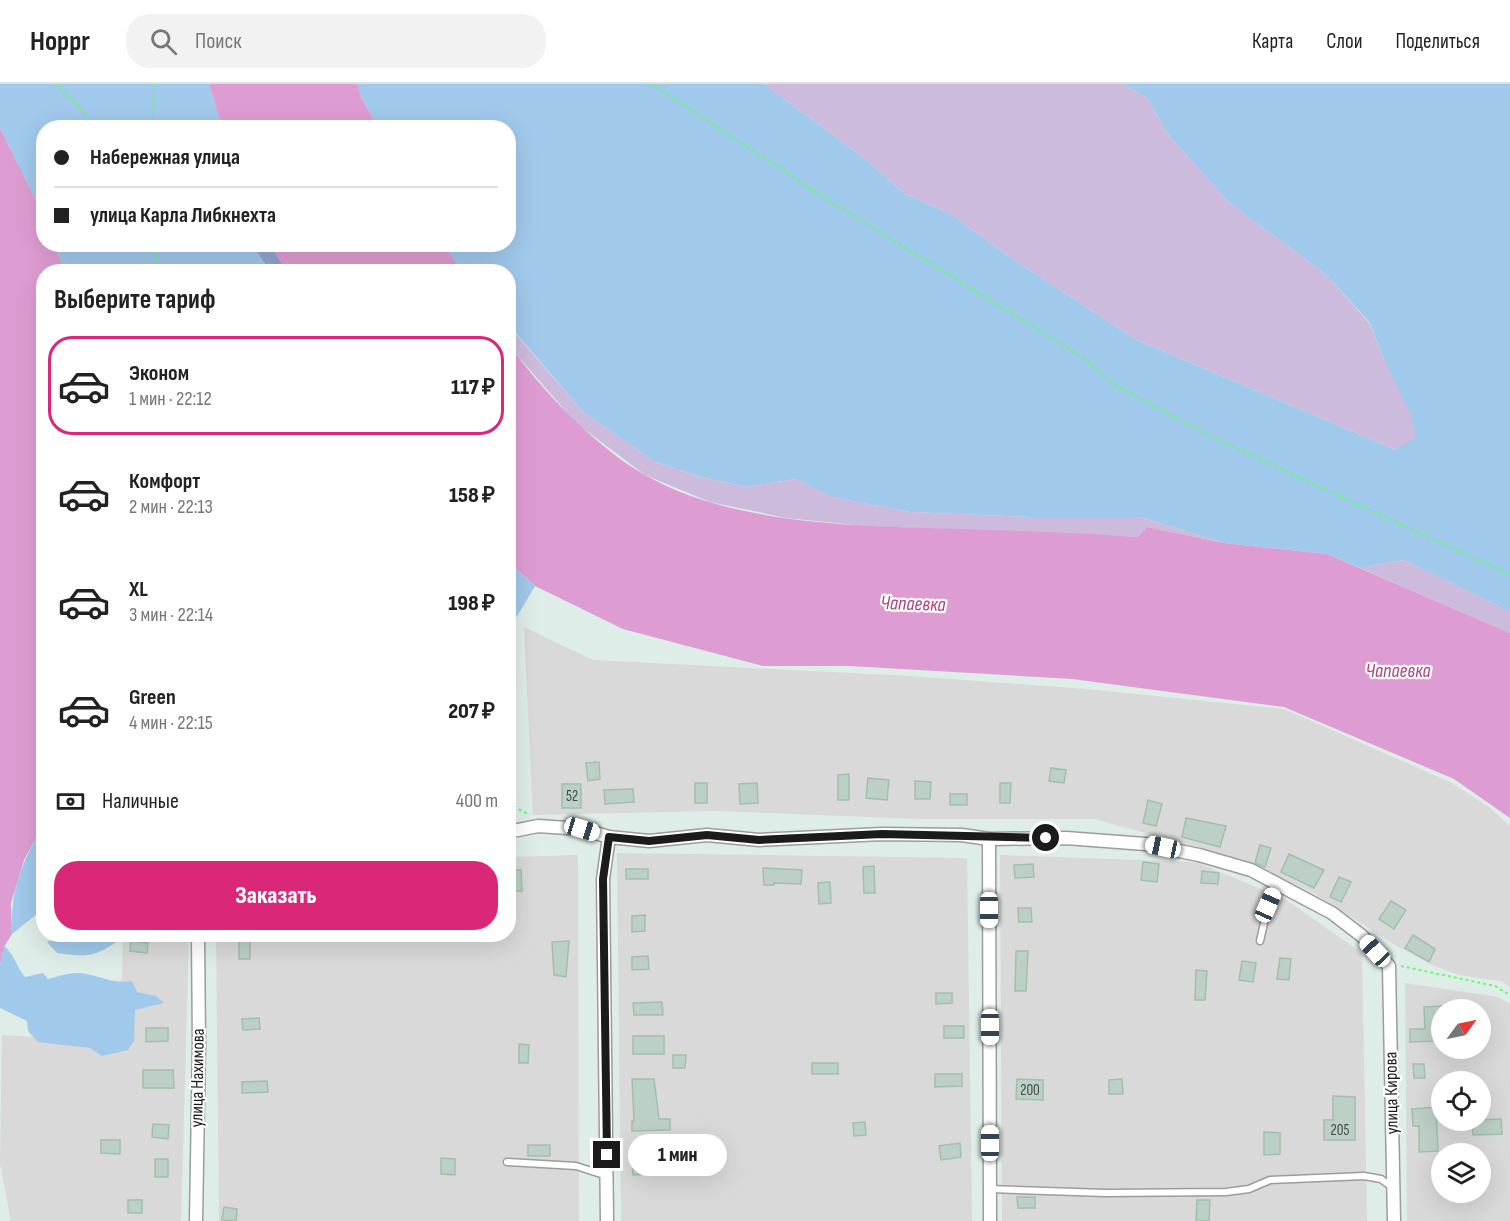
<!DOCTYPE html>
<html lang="ru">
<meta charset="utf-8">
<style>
:root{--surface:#fff;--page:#f2f2f2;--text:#222;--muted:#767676;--line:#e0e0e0;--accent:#db2777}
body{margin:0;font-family:"Sofia Sans Condensed",sans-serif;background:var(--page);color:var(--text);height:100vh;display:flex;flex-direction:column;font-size:22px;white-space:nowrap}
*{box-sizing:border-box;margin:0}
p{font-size:20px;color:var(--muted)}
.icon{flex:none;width:33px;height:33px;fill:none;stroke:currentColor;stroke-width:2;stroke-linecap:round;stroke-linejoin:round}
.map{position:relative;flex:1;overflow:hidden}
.side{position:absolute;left:36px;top:180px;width:480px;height:678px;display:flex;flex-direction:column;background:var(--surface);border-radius:24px;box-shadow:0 6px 24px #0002}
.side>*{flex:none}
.hud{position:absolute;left:36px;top:36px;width:480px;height:132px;border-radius:24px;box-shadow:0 6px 24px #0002;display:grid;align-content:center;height:132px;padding:0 18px;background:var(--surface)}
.needle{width:39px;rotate:57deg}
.buttons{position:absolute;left:1431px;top:915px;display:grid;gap:12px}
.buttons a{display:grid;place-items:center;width:60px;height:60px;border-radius:50%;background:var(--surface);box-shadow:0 6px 24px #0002;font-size:30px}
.end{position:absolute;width:27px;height:27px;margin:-14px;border:8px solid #1b1b1b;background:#fff;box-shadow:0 0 0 3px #fff}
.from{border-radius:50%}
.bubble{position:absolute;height:42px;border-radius:21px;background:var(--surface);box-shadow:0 6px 24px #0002;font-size:20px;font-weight:800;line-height:42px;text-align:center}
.car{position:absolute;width:18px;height:36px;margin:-18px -9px;border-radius:8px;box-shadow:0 0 4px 2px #0007;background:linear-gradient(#fff 24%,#345 0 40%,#fff 0 76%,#345 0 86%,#fff 0)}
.hud b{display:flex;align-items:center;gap:21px;height:57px;font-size:22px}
.hud b+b{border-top:2px solid var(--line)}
.hud i{width:15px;height:15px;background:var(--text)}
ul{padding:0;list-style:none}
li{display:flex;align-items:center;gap:18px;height:99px;margin:0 12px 9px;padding:0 6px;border:3px solid transparent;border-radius:24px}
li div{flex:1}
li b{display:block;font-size:22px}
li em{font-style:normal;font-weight:800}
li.active{border-color:var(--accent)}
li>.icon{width:54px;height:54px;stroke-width:1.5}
h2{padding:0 18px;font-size:27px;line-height:72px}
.pay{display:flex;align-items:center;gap:15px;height:66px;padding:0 18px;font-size:22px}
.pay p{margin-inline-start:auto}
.button{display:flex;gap:12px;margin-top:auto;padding:12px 18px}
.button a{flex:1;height:69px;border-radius:24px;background:var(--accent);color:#fff;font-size:24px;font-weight:800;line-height:69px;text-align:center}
header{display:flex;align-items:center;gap:36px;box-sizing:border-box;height:84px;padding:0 30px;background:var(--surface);border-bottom:2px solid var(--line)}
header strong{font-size:28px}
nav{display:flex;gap:33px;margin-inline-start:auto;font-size:21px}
.search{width:420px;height:54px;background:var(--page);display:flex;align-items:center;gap:15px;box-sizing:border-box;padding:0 21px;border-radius:24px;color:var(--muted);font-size:22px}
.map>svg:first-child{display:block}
.residential{fill:#d8d9d8;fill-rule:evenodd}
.grass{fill:#a1c9eb}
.forest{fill:#91a6cf}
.wetland{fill:#ccbbdc}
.water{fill:#de9dd2}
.building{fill:#bdd0c5;stroke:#a1bfad;stroke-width:1.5}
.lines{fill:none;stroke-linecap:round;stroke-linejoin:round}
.service-casing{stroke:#9c9c9c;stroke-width:9}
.minor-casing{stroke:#9c9c9c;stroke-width:15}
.path{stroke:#5eff68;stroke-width:2;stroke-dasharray:3 3;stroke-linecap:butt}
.service{stroke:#fff;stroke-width:6}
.minor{stroke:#fff;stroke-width:12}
.route{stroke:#1b1b1b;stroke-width:8}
.labels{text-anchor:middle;stroke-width:4.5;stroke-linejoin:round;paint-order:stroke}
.number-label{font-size:15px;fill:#444846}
.street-label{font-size:18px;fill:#1b1b1b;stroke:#fff}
.water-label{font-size:20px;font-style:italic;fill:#ae447d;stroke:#fff}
</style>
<header>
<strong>Hoppr</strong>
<div class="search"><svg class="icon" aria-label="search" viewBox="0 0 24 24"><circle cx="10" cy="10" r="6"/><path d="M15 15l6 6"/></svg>Поиск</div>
<nav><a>Карта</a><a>Слои</a><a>Поделиться</a></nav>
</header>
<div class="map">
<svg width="1510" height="1137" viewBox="0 0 1510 1137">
<rect width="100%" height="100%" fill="#dfede8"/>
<g class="residential">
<path d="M524 543 593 576 909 592 1086 605 1284 625 1450 698 1489 723 1510 742V903L1501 897 1459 891 1434 882 1395 861 1315 810 1242 775 1094 735H917L716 727 533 731Z"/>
<path d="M617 769 967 774 972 1137H621Z"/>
<path d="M578 771 579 1137H219L216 851 508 850 509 773Z"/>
<path d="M1000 771 1196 778 1285 815 1362 869 1367 1137H1002Z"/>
<path d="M123 851H189L181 1137H11L0 1079 2 951 120 958Z"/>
<path d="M1405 899 1498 913 1510 920V1137H1407ZM1442 926H1480V964H1442ZM1442 998H1480V1036H1442ZM1442 1070H1480V1108H1442Z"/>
</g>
<g class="grass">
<path d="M0 0H209L222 43 44 44 43 131 0 44Z"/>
<path d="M357 0H764L864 74 905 110 949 129 1011 174 1137 256 1396 366 1384 276 1370 239 1328 192 1228 118 1167 49 1147 14 1122 0H1510V528L1404 476 1360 484 1327 470 1224 459 1140 433H1031L910 428 831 413 796 395 746 403 704 394 655 378 583 328 509 241 508 188 461 187 445 161 508 160V44L378 43 361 13Z"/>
<path d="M54 161H252L270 187H65Z"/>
<path d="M509 478 535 502 516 534 514 703 509 704Z"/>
<path d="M43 741V825L12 850C10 804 22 780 43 741Z"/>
<path d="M63 851V850L126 851C97 872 93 874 57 869L47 858Z"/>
<path d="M4 862C16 872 16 883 25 893L43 889 48 895C61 892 73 887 86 890 103 893 114 900 132 897L137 908 156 912 164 919 135 926 134 957 128 966 102 972 90 964 38 958 28 947 27 937 0 924V881Z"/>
</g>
<path class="forest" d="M252 161H270L287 187H270Z"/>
<g class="wetland">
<path d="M764 0H1122L1147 14 1167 49 1228 118 1328 192 1370 240 1384 276 1410 329 1416 353 1396 366 1137 256 1011 174 949 129 905 110 864 74Z"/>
<path d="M508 241 583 328 655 378 704 394 746 403 796 395 832 413 910 428 1031 433H1140L1224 459 1147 443 1137 453 865 442 786 434 710 418 645 391 576 339 516 270 509 259Z"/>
<path d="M1404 476 1510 528V549L1360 484Z"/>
</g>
<g class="water">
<path d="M209 0H357L361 13 378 43H222Z"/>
<path d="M0 44 43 131 44 160 54 161 65 187 44 188 43 741 24 776 11 819 12 850 4 863 0 881Z"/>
<path d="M270 161H445L461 187H287Z"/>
<path d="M508 259C539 304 597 364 645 391 733 442 864 442 964 445 1022 447 1079 449 1137 453L1147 443 1224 459 1327 470 1510 549V734L1454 695 1284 623 1072 595 850 582H763L623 545 535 502 509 478Z"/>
</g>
<g class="building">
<path d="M599 678 600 695 588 697 586 679Z"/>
<path d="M1051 684 1066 686 1064 699 1049 697Z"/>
<path d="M849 690V716H838V691Z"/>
<path d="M868 694 889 696 887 716 866 714Z"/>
<path d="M915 697 931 698 930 715H915Z"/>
<rect x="695" y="699" width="12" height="20"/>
<path d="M757 699 758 719 740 720 739 700Z"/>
<path d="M1000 699H1011L1010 719H1000Z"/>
<rect x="562" y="700" width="19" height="24"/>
<path d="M633 705 634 718 605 720 604 706Z"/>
<rect x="950" y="710" width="17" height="11"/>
<path d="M1148 716 1162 720 1156 742 1143 739Z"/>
<path d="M1186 734 1226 742 1220 763 1182 753Z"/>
<path d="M1260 761 1271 764 1265 783 1255 779Z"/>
<path d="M1289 770 1324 786 1314 804 1281 788Z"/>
<path d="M1143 778 1159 780 1157 798 1141 796Z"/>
<path d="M1033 780 1034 793 1015 794 1014 781Z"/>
<path d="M874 782 875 809H864L863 783Z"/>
<path d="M763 784 802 786 801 800 774 799V801H764Z"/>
<rect x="626" y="785" width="22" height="10"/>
<path d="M508 786H521L522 807H508Z"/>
<path d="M1202 787 1219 789 1218 800 1201 799Z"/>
<path d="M1339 793 1351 798 1341 818 1330 813Z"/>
<path d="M830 798 831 819 819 820 818 799Z"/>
<path d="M1391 817 1406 826 1394 845 1379 835Z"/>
<path d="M1018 824H1031L1032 838H1019Z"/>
<path d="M645 831V847L632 848V832Z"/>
<path d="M1413 851 1435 865 1429 878 1405 864Z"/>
<rect x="239" y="856" width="11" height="19"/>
<path d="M131 857 148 859 147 869 130 867Z"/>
<path d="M569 857 566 893 554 891 552 858Z"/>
<path d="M1016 867H1028L1026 907H1015Z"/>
<path d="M648 872 649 885 632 886V873Z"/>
<path d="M1280 874 1291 875 1289 896 1277 895Z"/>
<path d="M1242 877 1256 879 1253 898 1239 896Z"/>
<path d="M1196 886 1207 887 1205 916H1195Z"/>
<path d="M936 909H952V919L936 920Z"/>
<path d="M662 918 663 931H634L633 919Z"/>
<path d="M1442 922V936H1438L1439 957 1410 958V945H1425L1424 923Z"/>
<path d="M259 934 260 945 243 946 242 935Z"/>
<rect x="944" y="942" width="20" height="12"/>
<path d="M146 944H168V957L146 958Z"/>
<rect x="633" y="952" width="31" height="18"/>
<path d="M519 960 529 961 528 979H519Z"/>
<path d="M673 971H686L685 984H673Z"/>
<rect x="812" y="979" width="26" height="11"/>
<path d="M1413 980H1424L1425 994H1414Z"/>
<path d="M143 986H173L174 1004H143Z"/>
<path d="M935 990H962V1002L935 1003Z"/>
<path d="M632 995H654L659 1035H670V1046L632 1047V1037H634Z"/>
<path d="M1017 995 1043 996V1016L1016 1015Z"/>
<path d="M1122 995 1123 1010H1109V996Z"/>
<path d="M267 997 268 1008 242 1009V998Z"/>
<path d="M1333 1012 1355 1013V1056H1324V1036H1333Z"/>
<path d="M1436 1023 1438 1067 1419 1068V1042H1413L1412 1025Z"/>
<path d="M1501 1035 1502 1050 1473 1051 1472 1036Z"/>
<path d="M865 1038 866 1051 854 1052 853 1039Z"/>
<path d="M153 1040 169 1041 168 1055 152 1053Z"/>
<path d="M1264 1048 1280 1049V1070L1264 1071Z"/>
<path d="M101 1056H120V1070L101 1069Z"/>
<path d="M960 1059 961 1073 941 1076 939 1062Z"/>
<rect x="528" y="1061" width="22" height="11"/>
<path d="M441 1074 455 1075V1091L441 1090Z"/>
<rect x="155" y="1075" width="13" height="18"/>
<path d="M632 1078H645V1090L633 1091Z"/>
<path d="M1017 1113H1035V1124H1018Z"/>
<rect x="128" y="1116" width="14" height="13"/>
<path d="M1197 1116H1210L1209 1137H1196Z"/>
<path d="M224 1123 237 1125 236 1137 222 1136Z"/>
</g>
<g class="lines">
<defs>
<g id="service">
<path d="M1260 857 1268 821 1277 800"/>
<path d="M507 1078 576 1082 607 1092"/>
<path d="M990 1105 1105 1109 1226 1108 1249 1105 1270 1096 1364 1092 1381 1095 1392 1103"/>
</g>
<g id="minor">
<path d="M508 748 538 742 582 745 609 753 649 757 707 751 759 756 882 750 962 751 989 755 1066 754 1145 760 1199 771 1251 786 1332 829 1362 852 1389 882 1394 1137"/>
<path d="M989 755 990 1137"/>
<path d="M196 1137 199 961 198 850"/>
<path d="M607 1137 603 795 609 753"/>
</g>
</defs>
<use href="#service" class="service-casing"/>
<use href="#minor" class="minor-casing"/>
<g class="path">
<path d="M55 0 76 19 94 44"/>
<path d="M652 0 828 116 1084 274 1115 301 1206 350 1510 491"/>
<path d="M152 44 155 0"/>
<path d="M153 160 158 179 166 188"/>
<path d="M158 179 159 188"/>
<path d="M508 720 528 730"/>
<path d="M1401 882 1495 902 1510 911"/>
</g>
<use href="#service" class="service"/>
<use href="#minor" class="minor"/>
</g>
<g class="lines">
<path class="route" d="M607 1071 603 795 609 753 649 757 707 751 759 756 882 750 1046 754"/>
</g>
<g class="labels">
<g class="number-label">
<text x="572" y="717">52</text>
<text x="1030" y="1011">200</text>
<text x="1340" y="1051">205</text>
</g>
<g class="street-label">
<text transform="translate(197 994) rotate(-89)" y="6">улица Нахимова</text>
<text transform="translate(1391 1009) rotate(-91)" y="6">улица Кирова</text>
</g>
<g class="water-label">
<text transform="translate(913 519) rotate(2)" y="7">Чапаевка</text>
<text x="1398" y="593">Чапаевка</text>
</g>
</g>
</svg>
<div class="buttons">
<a><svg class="needle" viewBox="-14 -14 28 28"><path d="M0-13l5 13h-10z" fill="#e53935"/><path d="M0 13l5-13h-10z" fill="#767676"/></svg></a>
<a><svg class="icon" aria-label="locate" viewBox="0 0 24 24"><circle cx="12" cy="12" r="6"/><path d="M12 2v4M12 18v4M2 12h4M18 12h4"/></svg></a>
<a><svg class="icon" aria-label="layers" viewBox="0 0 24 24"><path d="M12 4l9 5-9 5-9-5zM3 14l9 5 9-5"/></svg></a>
</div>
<i class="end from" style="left:1046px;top:754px"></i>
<i class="end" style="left:607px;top:1071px"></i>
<div class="bubble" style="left:628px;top:1050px;width:99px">1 мин</div>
<i class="car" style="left:582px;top:745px;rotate:107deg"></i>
<i class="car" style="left:1163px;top:763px;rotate:282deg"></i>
<i class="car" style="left:1268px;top:821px;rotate:24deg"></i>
<i class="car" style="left:989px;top:826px;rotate:180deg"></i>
<i class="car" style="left:1375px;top:867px;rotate:317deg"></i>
<i class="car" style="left:990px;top:943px;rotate:180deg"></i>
<i class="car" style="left:990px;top:1059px;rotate:0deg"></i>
<div class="hud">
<b><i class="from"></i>Набережная улица</b>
<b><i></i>улица Карла Либкнехта</b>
</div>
<section class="side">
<h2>Выберите тариф</h2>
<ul>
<li class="active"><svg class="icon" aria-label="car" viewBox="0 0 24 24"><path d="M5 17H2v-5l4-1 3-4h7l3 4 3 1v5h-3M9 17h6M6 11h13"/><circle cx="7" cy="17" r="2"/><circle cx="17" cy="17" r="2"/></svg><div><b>Эконом</b><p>1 мин · 22:12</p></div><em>117 ₽</em></li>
<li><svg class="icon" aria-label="car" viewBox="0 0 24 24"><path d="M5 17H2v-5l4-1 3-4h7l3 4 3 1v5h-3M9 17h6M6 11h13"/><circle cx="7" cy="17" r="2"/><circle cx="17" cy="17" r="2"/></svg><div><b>Комфорт</b><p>2 мин · 22:13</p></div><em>158 ₽</em></li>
<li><svg class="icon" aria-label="car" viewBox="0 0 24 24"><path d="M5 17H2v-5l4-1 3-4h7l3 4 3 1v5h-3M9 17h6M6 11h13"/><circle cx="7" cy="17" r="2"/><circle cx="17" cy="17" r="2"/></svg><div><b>XL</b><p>3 мин · 22:14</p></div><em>198 ₽</em></li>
<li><svg class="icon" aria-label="car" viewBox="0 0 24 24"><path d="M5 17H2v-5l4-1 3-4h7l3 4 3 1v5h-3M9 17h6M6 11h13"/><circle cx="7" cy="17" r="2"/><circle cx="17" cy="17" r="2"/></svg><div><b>Green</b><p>4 мин · 22:15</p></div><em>207 ₽</em></li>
</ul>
<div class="pay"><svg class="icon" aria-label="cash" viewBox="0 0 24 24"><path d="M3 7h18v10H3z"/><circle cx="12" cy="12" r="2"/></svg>Наличные<p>400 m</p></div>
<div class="button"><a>Заказать</a></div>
</section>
</div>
